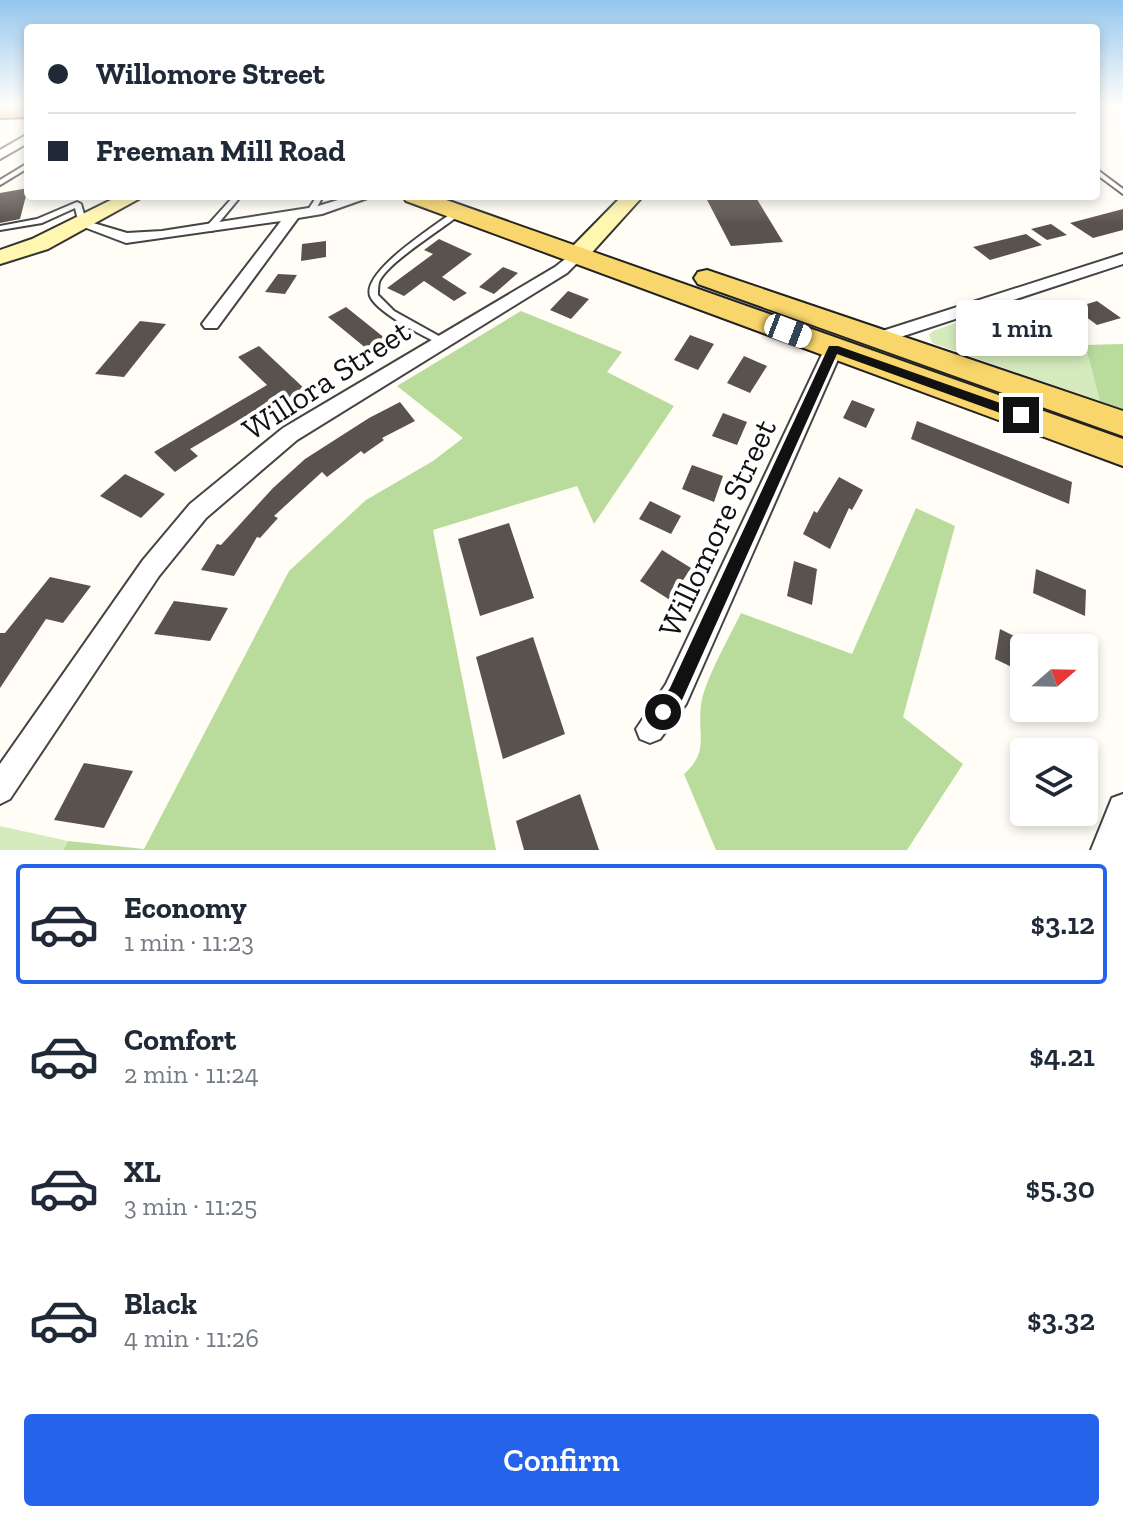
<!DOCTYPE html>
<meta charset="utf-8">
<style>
:root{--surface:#fff;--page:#f2f2f3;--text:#1f2937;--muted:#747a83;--line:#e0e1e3;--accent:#2563eb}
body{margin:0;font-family:"Zilla Slab",serif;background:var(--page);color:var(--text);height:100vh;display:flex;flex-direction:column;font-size:30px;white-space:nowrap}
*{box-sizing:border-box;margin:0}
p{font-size:26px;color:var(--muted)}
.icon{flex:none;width:44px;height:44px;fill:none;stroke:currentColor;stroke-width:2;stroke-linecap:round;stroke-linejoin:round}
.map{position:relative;height:850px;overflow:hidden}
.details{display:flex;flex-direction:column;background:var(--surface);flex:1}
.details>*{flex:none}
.top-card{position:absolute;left:24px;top:24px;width:1076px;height:176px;border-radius:8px;box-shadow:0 4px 12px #0003;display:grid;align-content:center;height:176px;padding:0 24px;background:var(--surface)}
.needle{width:52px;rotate:70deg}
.controls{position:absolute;left:1010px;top:634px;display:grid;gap:16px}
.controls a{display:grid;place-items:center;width:88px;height:88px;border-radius:8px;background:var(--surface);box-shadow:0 4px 12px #0003;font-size:40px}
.end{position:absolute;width:36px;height:36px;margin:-18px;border:10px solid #111;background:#fff;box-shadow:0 0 0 4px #fff}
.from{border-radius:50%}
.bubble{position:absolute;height:56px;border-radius:8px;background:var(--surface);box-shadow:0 4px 12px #0003;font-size:26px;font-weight:600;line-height:56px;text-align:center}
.car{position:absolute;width:24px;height:48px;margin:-24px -12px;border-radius:10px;box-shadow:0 0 6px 2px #0007;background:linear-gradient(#fff 24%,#345 0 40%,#fff 0 76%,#345 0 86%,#fff 0)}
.top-card b{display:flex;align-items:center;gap:28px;height:76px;font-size:30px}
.top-card b+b{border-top:2px solid var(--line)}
.top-card i{width:20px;height:20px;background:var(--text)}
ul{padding:14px 0 0;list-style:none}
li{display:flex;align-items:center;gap:24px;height:120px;margin:0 16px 12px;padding:0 8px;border:4px solid transparent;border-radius:8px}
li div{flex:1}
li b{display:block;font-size:30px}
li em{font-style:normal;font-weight:600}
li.selected{border-color:var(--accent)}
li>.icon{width:72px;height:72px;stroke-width:1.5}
.button{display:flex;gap:16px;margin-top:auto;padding:16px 24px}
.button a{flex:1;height:92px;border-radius:8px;background:var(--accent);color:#fff;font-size:32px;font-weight:600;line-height:92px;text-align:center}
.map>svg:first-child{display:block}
.green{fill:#d5ebbd}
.forest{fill:#b9dc9c}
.building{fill:#5a524d}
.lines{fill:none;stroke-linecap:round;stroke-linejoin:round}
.lane-casing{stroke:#444;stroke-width:4}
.street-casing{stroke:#444;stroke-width:4}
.secondary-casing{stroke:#333;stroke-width:4}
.primary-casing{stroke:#222;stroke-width:4}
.highway-casing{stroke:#222;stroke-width:4}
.lane{fill:#fff;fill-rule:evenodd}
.street{fill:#fff;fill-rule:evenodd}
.secondary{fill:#fff6b0;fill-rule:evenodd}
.primary{fill:#f9d66b;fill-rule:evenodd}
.highway{fill:#f5a25d;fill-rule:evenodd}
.route{fill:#111}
.labels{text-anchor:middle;stroke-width:8;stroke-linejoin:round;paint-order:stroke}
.street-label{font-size:32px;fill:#111;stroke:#fff}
</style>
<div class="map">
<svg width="1123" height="850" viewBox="0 0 1123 850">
<rect width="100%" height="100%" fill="#fffdf5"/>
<g class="green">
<path d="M1022 299 1085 345 1100 401 932 343 929 335 933 331Z"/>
<path d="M0 826 68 841 63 850H0Z"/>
</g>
<g class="forest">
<path d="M521 311 622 352 607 372 674 406 594 524 577 486 433 530 496 850H63L68 841 144 849 289 571 366 500 433 461 463 438 397 386Z"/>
<path d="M1123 344V409L1100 401 1085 345Z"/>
<path d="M916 508 955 526 903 717 963 764 907 850H716L684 774C710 751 697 735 701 705 704 681 730 636 741 613L852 654Z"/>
</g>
<g class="building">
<path d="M28 188 20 219 0 223V193Z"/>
<path d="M705 196H755L783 242 731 246Z"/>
<path d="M1123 209V230L1093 238 1070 223Z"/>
<path d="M1051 224 1067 235 1047 240 1031 229Z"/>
<path d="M1026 234 1042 245 990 260 973 247Z"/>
<path d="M439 239 472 254 442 277 467 293 454 301 424 281 404 296 387 288 433 254 424 250Z"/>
<path d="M326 241V257L301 261 302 244Z"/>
<path d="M503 267 518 273 494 294 479 287Z"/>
<path d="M278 274 297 275 285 294 265 292Z"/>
<path d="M568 291 589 299 571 319 550 310Z"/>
<path d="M1097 301 1121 318 1097 325 1074 308Z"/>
<path d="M346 307 391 343 373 354 328 317Z"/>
<path d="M140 321 166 324 124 377 95 374Z"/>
<path d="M690 335 714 344 698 370 674 360Z"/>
<path d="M259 346 307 391 285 404 278 397 190 449 198 456 175 472 154 452 267 385 238 357Z"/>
<path d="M744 356 767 366 750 393 727 383Z"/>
<path d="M852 400 875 409 866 428 843 418Z"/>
<path d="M400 402 415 421 382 438 384 440 364 454 361 451 327 477 322 472 274 516 278 518 260 538 257 537 234 576 201 570 217 544 221 545 273 488 305 459 369 418Z"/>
<path d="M723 413 747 422 737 445 712 436Z"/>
<path d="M917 421 1072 482 1069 504 911 439Z"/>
<path d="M692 465 723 476 714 502 682 489Z"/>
<path d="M125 474 165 494 141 518 100 496Z"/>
<path d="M839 477 863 490 852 510 849 508 830 549 803 534 814 511 817 513Z"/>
<path d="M650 501 681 516 671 534 639 519Z"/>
<path d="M509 523 534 598 480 616 458 539Z"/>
<path d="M662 550 691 568 670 600 640 581Z"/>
<path d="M794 561 817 569 812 605 787 596Z"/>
<path d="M1036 569 1086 590 1085 616 1033 593Z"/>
<path d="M50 577 91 586 63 623 46 619 0 688V633H5Z"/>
<path d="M174 601 228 608 210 641 154 634Z"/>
<path d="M1000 629 1024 641V673L995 659Z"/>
<path d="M533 637 565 734 503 759 476 657Z"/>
<path d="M84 763 133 771 104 828 54 820Z"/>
<path d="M580 794 599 850H524L516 821Z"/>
</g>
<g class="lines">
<defs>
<g id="lane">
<path d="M28 163V168L0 185V180Z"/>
<path d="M1096 170 1099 171 1123 189V194L1096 174Z"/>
<path d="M102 196H109L106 198Z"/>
<path d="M234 196H241L212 231H206V227Z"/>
<path d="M317 196H323L313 215H307L306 213Z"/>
<path d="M77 202 81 204 87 224 86 226H80L79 224 75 208 42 223 0 230V226L37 219Z"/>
<path d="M457 209 464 211C445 228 387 262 379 282 378 286 378 291 378 295L394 311 446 340 447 342 446 344 443 345C426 338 380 314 371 298 357 273 440 223 457 209Z"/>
</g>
<g id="street">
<path d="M28 134V143L0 159V150Z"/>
<path d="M351 196H373L322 214 298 218 217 328H205L202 324 205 320 281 221 126 243 76 224 83 220 127 233 162 231 315 207Z"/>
<path d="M578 249 586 254 567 273 297 440 206 518 159 576 10 799 0 804V764L143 560 190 504 283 428 555 267Z"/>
<path d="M1123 254V264L885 342H873L870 338 873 334Z"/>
<path d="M834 342 843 348 686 704 660 739 650 743 640 739 636 729 666 684 825 348Z"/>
<path d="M1123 794V850H1091L1112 798Z"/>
</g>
<g id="secondary">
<path d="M119 196H144L48 249 0 264V250L32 239Z"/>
<path d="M622 196H643L586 259H570L567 254 570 249Z"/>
</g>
<g id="primary">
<path d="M403 196H435L1123 439V466L406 201Z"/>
<path d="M707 270 1123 411V436L698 284 694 278 698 272Z"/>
</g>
<path id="highway" d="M28 105V117L0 118V106Z"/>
</defs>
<use href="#lane" class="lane-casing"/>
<use href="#street" class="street-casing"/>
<use href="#secondary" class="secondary-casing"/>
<use href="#primary" class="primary-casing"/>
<use href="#highway" class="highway-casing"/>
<use href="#lane" class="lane"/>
<use href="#street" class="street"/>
<use href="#secondary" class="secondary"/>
<use href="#primary" class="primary"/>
<use href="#highway" class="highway"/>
</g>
<linearGradient id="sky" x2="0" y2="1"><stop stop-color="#95c6ee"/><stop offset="0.47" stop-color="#fffefa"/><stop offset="1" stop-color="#fffefa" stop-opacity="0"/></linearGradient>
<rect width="1123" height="223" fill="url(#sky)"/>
<path class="route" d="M829 346H838L1026 412 1028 415 1026 419H1017L837 354 682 700 669 718 663 721 656 718 654 712 670 688Z"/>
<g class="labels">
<g class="street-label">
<text transform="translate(326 380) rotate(-33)" y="11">Willora Street</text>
<text transform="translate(717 528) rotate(-65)" y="11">Willomore Street</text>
</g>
</g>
</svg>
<div class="controls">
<a><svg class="needle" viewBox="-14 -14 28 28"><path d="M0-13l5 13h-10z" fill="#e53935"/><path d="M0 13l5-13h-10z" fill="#747a83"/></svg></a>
<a><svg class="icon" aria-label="layers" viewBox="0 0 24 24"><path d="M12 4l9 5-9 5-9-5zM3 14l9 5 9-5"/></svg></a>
</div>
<i class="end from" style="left:663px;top:712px"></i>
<i class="end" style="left:1021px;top:415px"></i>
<div class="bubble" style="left:956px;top:300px;width:132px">1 min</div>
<i class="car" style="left:788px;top:331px;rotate:111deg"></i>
<div class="top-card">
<b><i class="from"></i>Willomore Street</b>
<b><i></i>Freeman Mill Road</b>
</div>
</div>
<section class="details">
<ul>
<li class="selected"><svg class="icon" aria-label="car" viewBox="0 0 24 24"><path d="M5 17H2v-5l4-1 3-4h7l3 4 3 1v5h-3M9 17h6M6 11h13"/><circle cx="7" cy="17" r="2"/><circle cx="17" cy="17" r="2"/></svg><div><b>Economy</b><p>1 min · 11:23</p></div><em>$3.12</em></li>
<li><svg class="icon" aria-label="car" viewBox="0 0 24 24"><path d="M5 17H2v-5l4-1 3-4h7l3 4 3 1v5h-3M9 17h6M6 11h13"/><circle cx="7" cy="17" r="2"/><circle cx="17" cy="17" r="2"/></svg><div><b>Comfort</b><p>2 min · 11:24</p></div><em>$4.21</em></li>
<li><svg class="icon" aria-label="car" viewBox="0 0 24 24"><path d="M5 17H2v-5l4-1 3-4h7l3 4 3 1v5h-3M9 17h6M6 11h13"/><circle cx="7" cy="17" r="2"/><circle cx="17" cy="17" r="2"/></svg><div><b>XL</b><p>3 min · 11:25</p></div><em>$5.30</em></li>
<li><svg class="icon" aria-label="car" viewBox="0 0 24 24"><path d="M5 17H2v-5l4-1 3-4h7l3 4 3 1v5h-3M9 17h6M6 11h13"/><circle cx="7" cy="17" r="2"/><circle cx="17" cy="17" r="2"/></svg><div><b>Black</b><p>4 min · 11:26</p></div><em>$3.32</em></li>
</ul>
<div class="button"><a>Confirm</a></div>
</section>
